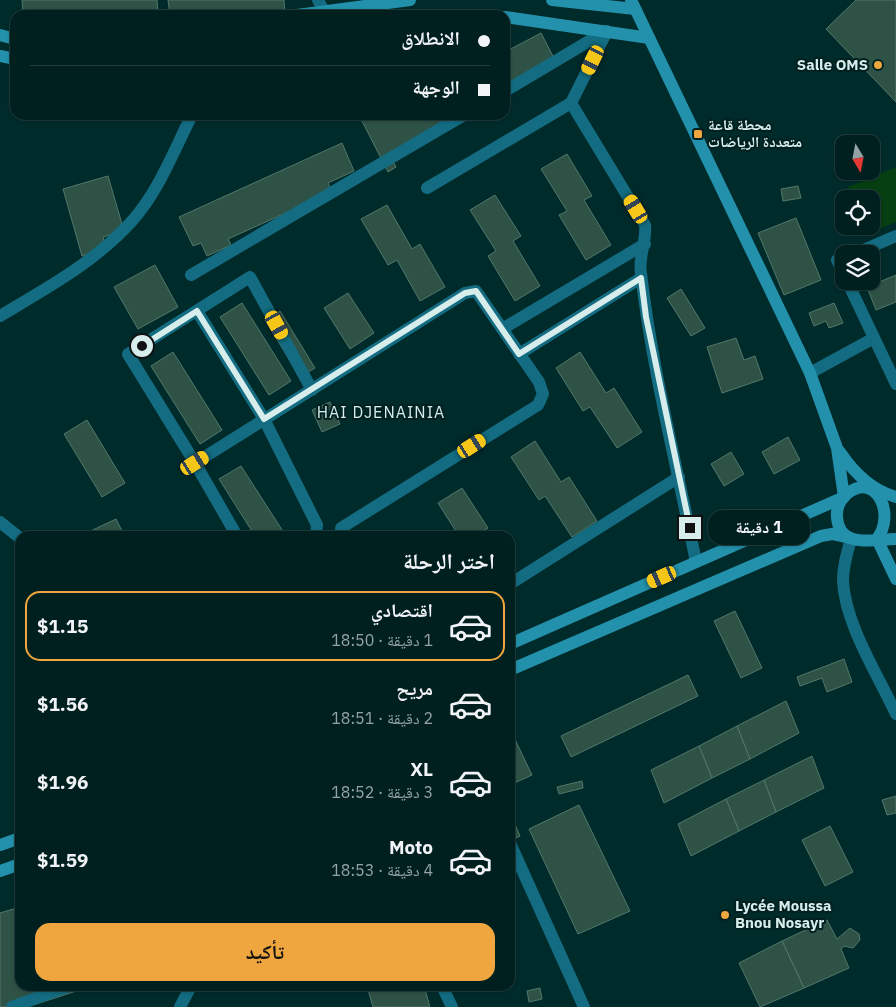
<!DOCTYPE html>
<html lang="ar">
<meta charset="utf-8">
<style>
:root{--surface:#002020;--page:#0e2d2d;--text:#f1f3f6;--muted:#95a3a5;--line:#223e3e;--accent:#f0a63e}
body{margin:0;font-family:"IBM Plex Sans","Noto Naskh Arabic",sans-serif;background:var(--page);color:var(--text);direction:rtl;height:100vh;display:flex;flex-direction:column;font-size:19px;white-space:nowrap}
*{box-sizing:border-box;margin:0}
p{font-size:16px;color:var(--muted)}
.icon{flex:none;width:28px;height:28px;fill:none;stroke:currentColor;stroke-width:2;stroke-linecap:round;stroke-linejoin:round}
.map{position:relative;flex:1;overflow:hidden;direction:ltr}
.details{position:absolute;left:15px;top:531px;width:500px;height:460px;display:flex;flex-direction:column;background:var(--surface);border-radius:15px;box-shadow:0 1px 4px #0004,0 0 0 1px var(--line);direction:rtl}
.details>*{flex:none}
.hud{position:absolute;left:10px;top:10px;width:500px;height:110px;border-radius:15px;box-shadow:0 1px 4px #0004,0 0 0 1px var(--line);direction:rtl;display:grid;align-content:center;height:110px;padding:0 20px;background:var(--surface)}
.needle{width:32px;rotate:170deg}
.buttons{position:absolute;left:835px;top:135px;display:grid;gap:10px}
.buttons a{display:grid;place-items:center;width:45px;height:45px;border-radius:10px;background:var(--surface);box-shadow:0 1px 4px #0004,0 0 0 1px var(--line);font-size:25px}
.end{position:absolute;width:22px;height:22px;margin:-11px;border:6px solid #d7edec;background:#111;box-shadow:0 0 0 2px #111}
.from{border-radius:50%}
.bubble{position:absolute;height:35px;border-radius:15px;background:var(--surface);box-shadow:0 1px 4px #0004,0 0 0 1px var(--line);font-size:16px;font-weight:800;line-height:35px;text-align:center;direction:rtl}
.car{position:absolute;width:15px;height:30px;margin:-15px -8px;border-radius:6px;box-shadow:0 0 4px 1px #0007;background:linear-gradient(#f5c518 24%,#345 0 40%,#f5c518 0 76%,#345 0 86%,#f5c518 0)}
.hud b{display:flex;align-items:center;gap:18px;height:48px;font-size:19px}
.hud b+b{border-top:1px solid var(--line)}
.hud i{width:12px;height:12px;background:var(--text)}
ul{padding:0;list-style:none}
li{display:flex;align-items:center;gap:15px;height:70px;margin:0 10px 8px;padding:0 10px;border:2px solid transparent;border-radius:15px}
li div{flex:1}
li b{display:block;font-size:19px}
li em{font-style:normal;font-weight:800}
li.active{border-color:var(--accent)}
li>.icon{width:45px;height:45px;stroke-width:1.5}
h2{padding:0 20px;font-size:22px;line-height:60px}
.button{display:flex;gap:10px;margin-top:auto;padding:10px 20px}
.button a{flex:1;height:58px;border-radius:15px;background:var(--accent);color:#111;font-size:20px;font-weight:800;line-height:58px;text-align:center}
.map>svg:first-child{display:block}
.green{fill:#063f11}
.building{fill:#2f5246;stroke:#53776a}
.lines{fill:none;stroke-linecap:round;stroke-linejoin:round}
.street{stroke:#136c81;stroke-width:12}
.secondary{stroke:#2391ac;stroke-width:12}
.route{stroke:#d7edec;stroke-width:6}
.poi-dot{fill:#f0a63e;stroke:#012020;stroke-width:2}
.labels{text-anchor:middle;stroke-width:4;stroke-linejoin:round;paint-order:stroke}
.poi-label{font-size:15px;font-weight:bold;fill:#d7edec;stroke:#012020;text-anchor:start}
.neighbourhood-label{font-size:16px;letter-spacing:1px;fill:#d7edec;stroke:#012020}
</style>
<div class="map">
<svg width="896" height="1007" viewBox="0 0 896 1007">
<rect width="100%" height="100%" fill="#002b2b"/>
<path class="green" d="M896 167V222L868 234 864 226H871V199H853L848 187Z"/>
<g class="building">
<path d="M22 0H157L158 15H23Z"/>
<path d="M168 0H284L285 15H170Z"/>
<path d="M856 0H896V102L826 29Z"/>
<path d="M541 33 556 62 505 84V52Z"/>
<path d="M374 115H466L389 154 396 167 388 172 362 121Z"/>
<path d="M342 143 354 171 328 183 332 192 228 239 231 245 207 256 201 243 193 246 179 217Z"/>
<path d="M567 154 592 196 584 200 611 245 586 260 559 215 567 211 541 169Z"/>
<path d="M108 176 124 231 103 237 106 249 82 256 63 189Z"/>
<path d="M798 186 801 198 783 201 781 189Z"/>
<path d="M495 195 521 236 513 241 540 286 515 301 488 256 496 251 470 210Z"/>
<path d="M387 205 412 249 420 244 445 287 420 301 397 260 388 265 361 219Z"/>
<path d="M796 218 821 280 784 295 758 233Z"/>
<path d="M155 265 178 307 138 329 114 287Z"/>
<path d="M896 275V302L876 310 867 287Z"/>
<path d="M681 289 705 328 691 336 667 298Z"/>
<path d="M348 293 374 333 350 349 324 308Z"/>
<path d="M242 303 291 381 269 395 220 317Z"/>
<path d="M834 303 843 323 829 328 826 321 814 326 809 313Z"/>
<path d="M280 311 315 368 300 377 265 320Z"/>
<path d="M736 338 744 360 755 356 763 379 722 393 707 347Z"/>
<path d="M173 352 222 430 200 444 151 366Z"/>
<path d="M580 352 606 393 614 388 642 432 617 448 590 407 583 411 556 368Z"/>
<path d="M330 402 340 424 322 432 312 410Z"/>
<path d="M87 420 125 483 102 497 64 434Z"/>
<path d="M788 437 800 460 774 474 762 452Z"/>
<path d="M535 441 561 482 569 477 597 521 572 537 545 496 539 500 511 457Z"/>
<path d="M731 452 744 474 724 486 711 464Z"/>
<path d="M241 466 286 536H255L219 479Z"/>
<path d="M462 488 488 528 476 536H459L438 503Z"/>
<path d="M116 519 123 533 117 536H80Z"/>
<path d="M735 611 762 668 741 678 714 621Z"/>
<path d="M844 659 852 682 827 692 822 678 800 686 797 677Z"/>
<path d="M688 675 698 696 571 757 561 736Z"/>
<path d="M786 701 799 733 750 759 737 726Z"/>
<path d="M737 726 750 759 712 778 699 746Z"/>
<path d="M510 729 532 775 510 785Z"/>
<path d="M699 746 712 778 664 803 651 770Z"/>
<path d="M812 756 824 788 776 812 764 780Z"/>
<path d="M764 780 776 812 739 831 726 799Z"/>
<path d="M582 781 583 788 559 794 557 787Z"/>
<path d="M896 796V813L887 815 882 800Z"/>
<path d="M726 799 739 831 691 856 678 824Z"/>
<path d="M579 805 630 911 578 934 529 829Z"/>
<path d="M513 820 520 836 510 841V822Z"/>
<path d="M830 826 853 872 825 886 802 840Z"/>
<path d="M20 907V986H92L27 1007H0V913Z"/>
<path d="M827 920 837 939 850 928 859 934 860 940 853 948 844 946 841 949 849 968 804 988 782 941Z"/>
<path d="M782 941 804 988 760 1007 739 963Z"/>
<path d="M367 986H424L430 1007H373Z"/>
<path d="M540 988 542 999 529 1002 527 991Z"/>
</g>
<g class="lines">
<g class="street">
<path d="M318 0 324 11"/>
<path d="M607 31 571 103 645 225C647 241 638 257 641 273 652 370 677 466 696 562"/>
<path d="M505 91 606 31"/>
<path d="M427 188 571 103"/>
<path d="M854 254 896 236"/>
<path d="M844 258 837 260 844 274"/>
<path d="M191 275 464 115"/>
<path d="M847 281 896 384"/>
<path d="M197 311 264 419 317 525 316 536"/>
<path d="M0 316C47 288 95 262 132 221 159 191 174 150 192 115"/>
<path d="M502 329 645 244"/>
<path d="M519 354 641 278"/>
<path d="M810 373 874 338"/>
<path d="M195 463 465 293 476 291 539 382 543 394 538 405 341 528V536"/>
<path d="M0 522 20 538"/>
<path d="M237 536 195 463 128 354 250 277 312 390"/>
<path d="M851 539C847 553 843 566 843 581 845 624 878 675 896 714"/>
<path d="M510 584 679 477"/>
<path d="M510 843 584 1007"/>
<path d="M442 986 452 1007"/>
<path d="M12 1007 69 986"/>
<path d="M180 1007 191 986"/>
</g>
<g class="secondary">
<path d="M552 0 635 9"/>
<path d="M631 0 810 373 837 448 844 497"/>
<path d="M297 15 410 0"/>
<path d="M505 17 649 38"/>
<path d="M0 35 15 39"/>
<path d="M0 56 15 59"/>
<path d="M840 452C854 473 871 490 896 497"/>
<path d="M877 539C896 514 876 472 848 493 841 499 836 507 837 517 839 550 875 539 896 539"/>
<path d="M877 539 896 579"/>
<path d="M510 644 842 498"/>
<path d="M510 670 821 536 832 534 850 538"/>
<path d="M0 845 20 838"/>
<path d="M0 871 20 864"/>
</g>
</g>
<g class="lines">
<path class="route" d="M142 346 197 311 264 419 465 293 476 291 519 354 641 278 646 317 690 528"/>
</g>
<g class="poi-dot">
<circle cx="878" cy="65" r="5"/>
<rect x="693" y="129" width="10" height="10" rx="2.5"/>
<circle cx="725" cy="915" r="5"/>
</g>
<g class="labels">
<g class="poi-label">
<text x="868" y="70" text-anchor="end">Salle OMS</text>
<text x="708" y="130">محطة قاعة<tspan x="708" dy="17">متعددة الرياضات</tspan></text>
<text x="735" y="911">Lycée Moussa<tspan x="735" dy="17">Bnou Nosayr</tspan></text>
</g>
<g class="neighbourhood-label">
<text x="381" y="418">HAI DJENAINIA</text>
</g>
</g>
</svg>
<div class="buttons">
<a><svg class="needle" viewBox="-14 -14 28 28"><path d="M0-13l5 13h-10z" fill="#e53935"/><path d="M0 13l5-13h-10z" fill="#95a3a5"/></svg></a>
<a><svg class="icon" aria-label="locate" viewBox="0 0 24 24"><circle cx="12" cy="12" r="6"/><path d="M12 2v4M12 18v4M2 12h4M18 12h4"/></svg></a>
<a><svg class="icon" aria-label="layers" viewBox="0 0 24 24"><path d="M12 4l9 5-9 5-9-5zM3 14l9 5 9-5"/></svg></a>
</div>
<i class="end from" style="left:142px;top:346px"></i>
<i class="end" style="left:690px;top:528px"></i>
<div class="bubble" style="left:708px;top:510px;width:102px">1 دقيقة</div>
<i class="car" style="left:593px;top:60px;rotate:206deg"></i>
<i class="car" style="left:636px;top:209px;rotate:329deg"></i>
<i class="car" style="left:277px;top:325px;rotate:151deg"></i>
<i class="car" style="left:472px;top:446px;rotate:58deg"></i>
<i class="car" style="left:195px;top:463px;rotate:58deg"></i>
<i class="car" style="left:662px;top:577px;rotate:246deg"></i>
<div class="hud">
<b><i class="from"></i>الانطلاق</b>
<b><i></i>الوجهة</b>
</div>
<section class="details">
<h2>اختر الرحلة</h2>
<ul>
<li class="active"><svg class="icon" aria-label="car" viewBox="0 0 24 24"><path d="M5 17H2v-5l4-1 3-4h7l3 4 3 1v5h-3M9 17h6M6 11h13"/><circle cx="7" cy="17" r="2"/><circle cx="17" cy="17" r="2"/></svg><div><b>اقتصادي</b><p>1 دقيقة · 18:50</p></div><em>$1.15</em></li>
<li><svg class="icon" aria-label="car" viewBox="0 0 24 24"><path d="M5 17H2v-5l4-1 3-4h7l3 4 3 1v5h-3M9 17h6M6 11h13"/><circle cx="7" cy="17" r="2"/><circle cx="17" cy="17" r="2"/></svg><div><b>مريح</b><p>2 دقيقة · 18:51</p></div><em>$1.56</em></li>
<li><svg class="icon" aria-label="car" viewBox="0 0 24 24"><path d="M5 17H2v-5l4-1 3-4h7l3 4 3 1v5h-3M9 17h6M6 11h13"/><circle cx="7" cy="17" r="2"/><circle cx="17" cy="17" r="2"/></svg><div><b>XL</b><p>3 دقيقة · 18:52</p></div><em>$1.96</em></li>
<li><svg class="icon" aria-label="car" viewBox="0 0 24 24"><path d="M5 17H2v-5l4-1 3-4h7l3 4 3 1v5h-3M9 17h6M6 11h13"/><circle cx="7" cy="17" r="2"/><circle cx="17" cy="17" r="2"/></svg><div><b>Moto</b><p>4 دقيقة · 18:53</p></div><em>$1.59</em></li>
</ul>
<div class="button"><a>تأكيد</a></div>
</section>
</div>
